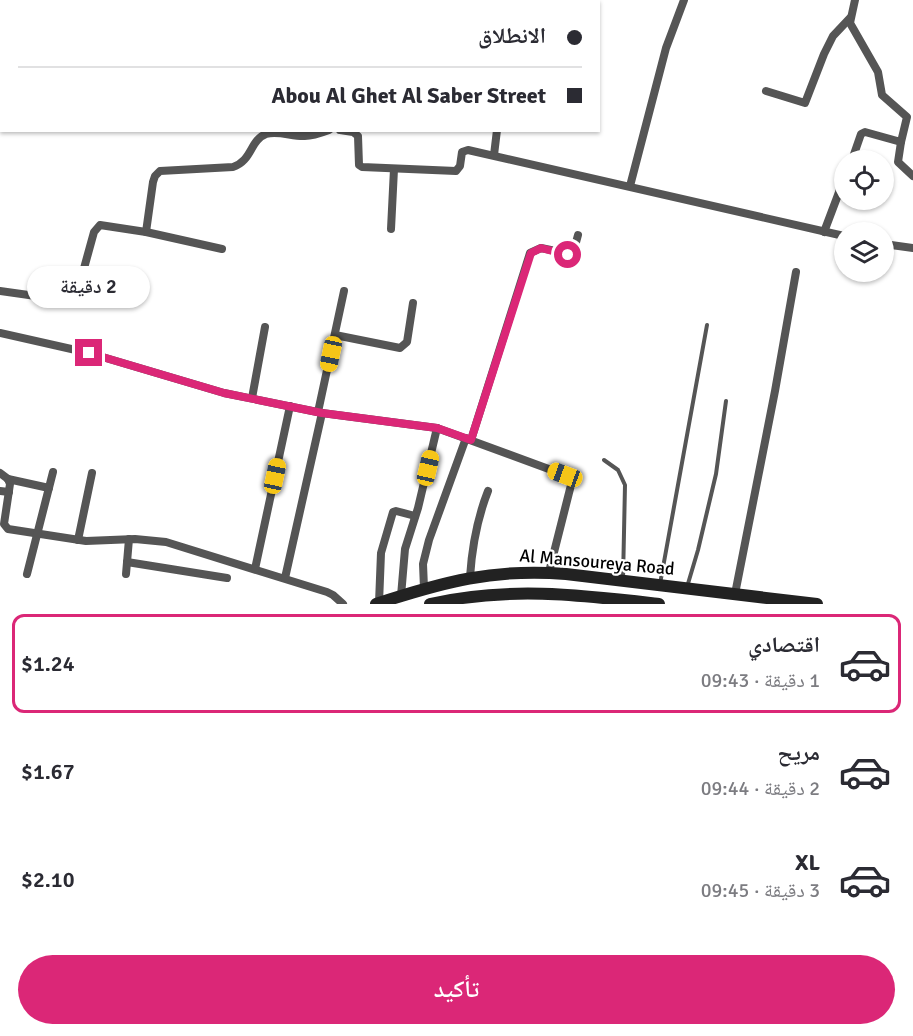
<!DOCTYPE html>
<html lang="ar">
<meta charset="utf-8">
<style>
:root{--surface:#fff;--page:#f7f7f7;--text:#2b2b33;--muted:#7c7c81;--line:#e1e1e2;--accent:#db2777}
body{margin:0;font-family:Signika,"Noto Naskh Arabic",sans-serif;background:var(--page);color:var(--text);direction:rtl;height:100vh;display:flex;flex-direction:column;font-size:22px;white-space:nowrap}
*{box-sizing:border-box;margin:0}
p{font-size:20px;color:var(--muted)}
.icon{flex:none;width:33px;height:33px;fill:none;stroke:currentColor;stroke-width:2;stroke-linecap:round;stroke-linejoin:round}
.map{position:relative;height:604px;overflow:hidden;direction:ltr}
.panel{display:flex;flex-direction:column;background:var(--surface);flex:1}
.panel>*{flex:none}
.hud{position:absolute;left:0px;top:0px;width:600px;height:132px;box-shadow:0 2px 4px #0004;direction:rtl;display:grid;align-content:center;height:132px;padding:0 18px;background:var(--surface)}
.controls{position:absolute;left:834px;top:150px;display:grid;gap:12px}
.controls a{display:grid;place-items:center;width:60px;height:60px;border-radius:50%;background:var(--surface);box-shadow:0 2px 4px #0004;font-size:30px}
.end{position:absolute;width:27px;height:27px;margin:-14px;border:8px solid #db2777;background:#fff;box-shadow:0 0 0 3px #fff}
.from{border-radius:50%}
.bubble{position:absolute;height:42px;border-radius:21px;background:var(--surface);box-shadow:0 2px 4px #0004;font-size:20px;font-weight:600;line-height:42px;text-align:center;direction:rtl}
.car{position:absolute;width:18px;height:36px;margin:-18px -9px;border-radius:8px;box-shadow:0 0 4px 2px #0007;background:linear-gradient(#f5c518 24%,#345 0 40%,#f5c518 0 76%,#345 0 86%,#f5c518 0)}
.hud b{display:flex;align-items:center;gap:21px;height:57px;font-size:22px}
.hud b+b{border-top:2px solid var(--line)}
.hud i{width:15px;height:15px;background:var(--text)}
ul{padding:10px 0 0;list-style:none}
li{display:flex;align-items:center;gap:18px;height:99px;margin:0 12px 9px;padding:0 6px;border:3px solid transparent;border-radius:12px}
li div{flex:1}
li b{display:block;font-size:22px}
li em{font-style:normal;font-weight:600}
li.on{border-color:var(--accent)}
li>.icon{width:54px;height:54px;stroke-width:1.5}
.primary-button{display:flex;gap:12px;margin-top:auto;padding:12px 18px}
.primary-button a{flex:1;height:69px;border-radius:36px;background:var(--accent);color:#fff;font-size:24px;font-weight:600;line-height:69px;text-align:center}
.map>svg:first-child{display:block}
.lines{fill:none;stroke-linecap:round;stroke-linejoin:round}
.lane{stroke:#555;stroke-width:4}
.street{stroke:#555;stroke-width:8}
.secondary{stroke:#222;stroke-width:12}
.route{stroke:#db2777;stroke-width:8}
.labels{text-anchor:middle;stroke-width:4.5;stroke-linejoin:round;paint-order:stroke}
.street-label{font-size:18px;fill:#000;stroke:#fff}
</style>
<div class="map">
<svg width="913" height="604" viewBox="0 0 913 604">
<rect width="100%" height="100%" fill="#fff"/>
<g class="lines">
<g class="lane">
<path d="M604 460 618 470 625 485 623 580"/>
<path d="M660 584 707 325"/>
<path d="M687 587 698 550 716 474 726 401"/>
</g>
<g class="street">
<path d="M855 0 850 23 878 72 882 95 907 117 901 142 898 162 913 176"/>
<path d="M142 2 143 0"/>
<path d="M166 2V0"/>
<path d="M438 2V0"/>
<path d="M549 2V0"/>
<path d="M766 91 805 103 824 54 833 36 850 18"/>
<path d="M340 130 353 132 358 136 359 165 362 167 456 171 460 166 462 152 468 150 844 236"/>
<path d="M494 155 497 130"/>
<path d="M852 160 861 134 865 132 901 142"/>
<path d="M630 186 666 48 684 0"/>
<path d="M391 229 394 169"/>
<path d="M146 232 153 182 155 176 160 171 233 167C252 161 250 140 266 134 278 130 293 137 305 136 313 136 321 133 329 130"/>
<path d="M824 232 844 179"/>
<path d="M884 244 913 248"/>
<path d="M0 291 64 300 69 298 78 290 94 232 100 225 146 232 222 249"/>
<path d="M0 333 89 353 224 393 322 413 437 428 565 475 570 479 571 485 549 572"/>
<path d="M335 335 400 348 407 342 413 303"/>
<path d="M252 398 265 327"/>
<path d="M318 412 344 291"/>
<path d="M471 440 530 253 541 248 570 254 575 246 578 235"/>
<path d="M0 473 8 479 10 484 4 524 8 529 86 541 135 539 166 542 327 592 333 595 343 604"/>
<path d="M8 479 49 488"/>
<path d="M0 491 9 492"/>
<path d="M78 540 92 473"/>
<path d="M127 562 227 578"/>
<path d="M255 569 290 406"/>
<path d="M27 574 53 472"/>
<path d="M126 574 129 539"/>
<path d="M470 577C472 547 477 519 488 491"/>
<path d="M285 578 322 413"/>
<path d="M424 588 423 564 429 540 466 438"/>
<path d="M735 594 775 391 796 272"/>
<path d="M401 596 405 549 418 508 437 428"/>
<path d="M379 603 381 553 393 512 396 511 415 516"/>
</g>
<g class="secondary">
<path d="M376 604C443 582 494 568 566 574L817 604"/>
<path d="M430 604C508 586 581 595 659 604"/>
</g>
</g>
<g class="lines">
<path class="route" d="M89 353 224 393 322 413 437 428 471 440 531 253 541 248 568 255"/>
</g>
<g class="labels">
<g class="street-label">
<text transform="translate(597 562) rotate(5)" y="6">Al Mansoureya Road</text>
</g>
</g>
</svg>
<div class="controls">
<a><svg class="icon" aria-label="locate" viewBox="0 0 24 24"><circle cx="12" cy="12" r="6"/><path d="M12 2v4M12 18v4M2 12h4M18 12h4"/></svg></a>
<a><svg class="icon" aria-label="layers" viewBox="0 0 24 24"><path d="M12 4l9 5-9 5-9-5zM3 14l9 5 9-5"/></svg></a>
</div>
<i class="end from" style="left:568px;top:255px"></i>
<i class="end" style="left:89px;top:353px"></i>
<div class="bubble" style="left:27px;top:266px;width:123px">2 دقيقة</div>
<i class="car" style="left:331px;top:354px;rotate:192deg"></i>
<i class="car" style="left:428px;top:468px;rotate:13deg"></i>
<i class="car" style="left:565px;top:475px;rotate:290deg"></i>
<i class="car" style="left:275px;top:476px;rotate:12deg"></i>
<div class="hud">
<b><i class="from"></i>الانطلاق</b>
<b><i></i>Abou Al Ghet Al Saber Street</b>
</div>
</div>
<section class="panel">
<ul>
<li class="on"><svg class="icon" aria-label="car" viewBox="0 0 24 24"><path d="M5 17H2v-5l4-1 3-4h7l3 4 3 1v5h-3M9 17h6M6 11h13"/><circle cx="7" cy="17" r="2"/><circle cx="17" cy="17" r="2"/></svg><div><b>اقتصادي</b><p>1 دقيقة · 09:43</p></div><em>$1.24</em></li>
<li><svg class="icon" aria-label="car" viewBox="0 0 24 24"><path d="M5 17H2v-5l4-1 3-4h7l3 4 3 1v5h-3M9 17h6M6 11h13"/><circle cx="7" cy="17" r="2"/><circle cx="17" cy="17" r="2"/></svg><div><b>مريح</b><p>2 دقيقة · 09:44</p></div><em>$1.67</em></li>
<li><svg class="icon" aria-label="car" viewBox="0 0 24 24"><path d="M5 17H2v-5l4-1 3-4h7l3 4 3 1v5h-3M9 17h6M6 11h13"/><circle cx="7" cy="17" r="2"/><circle cx="17" cy="17" r="2"/></svg><div><b>XL</b><p>3 دقيقة · 09:45</p></div><em>$2.10</em></li>
</ul>
<div class="primary-button"><a>تأكيد</a></div>
</section>
